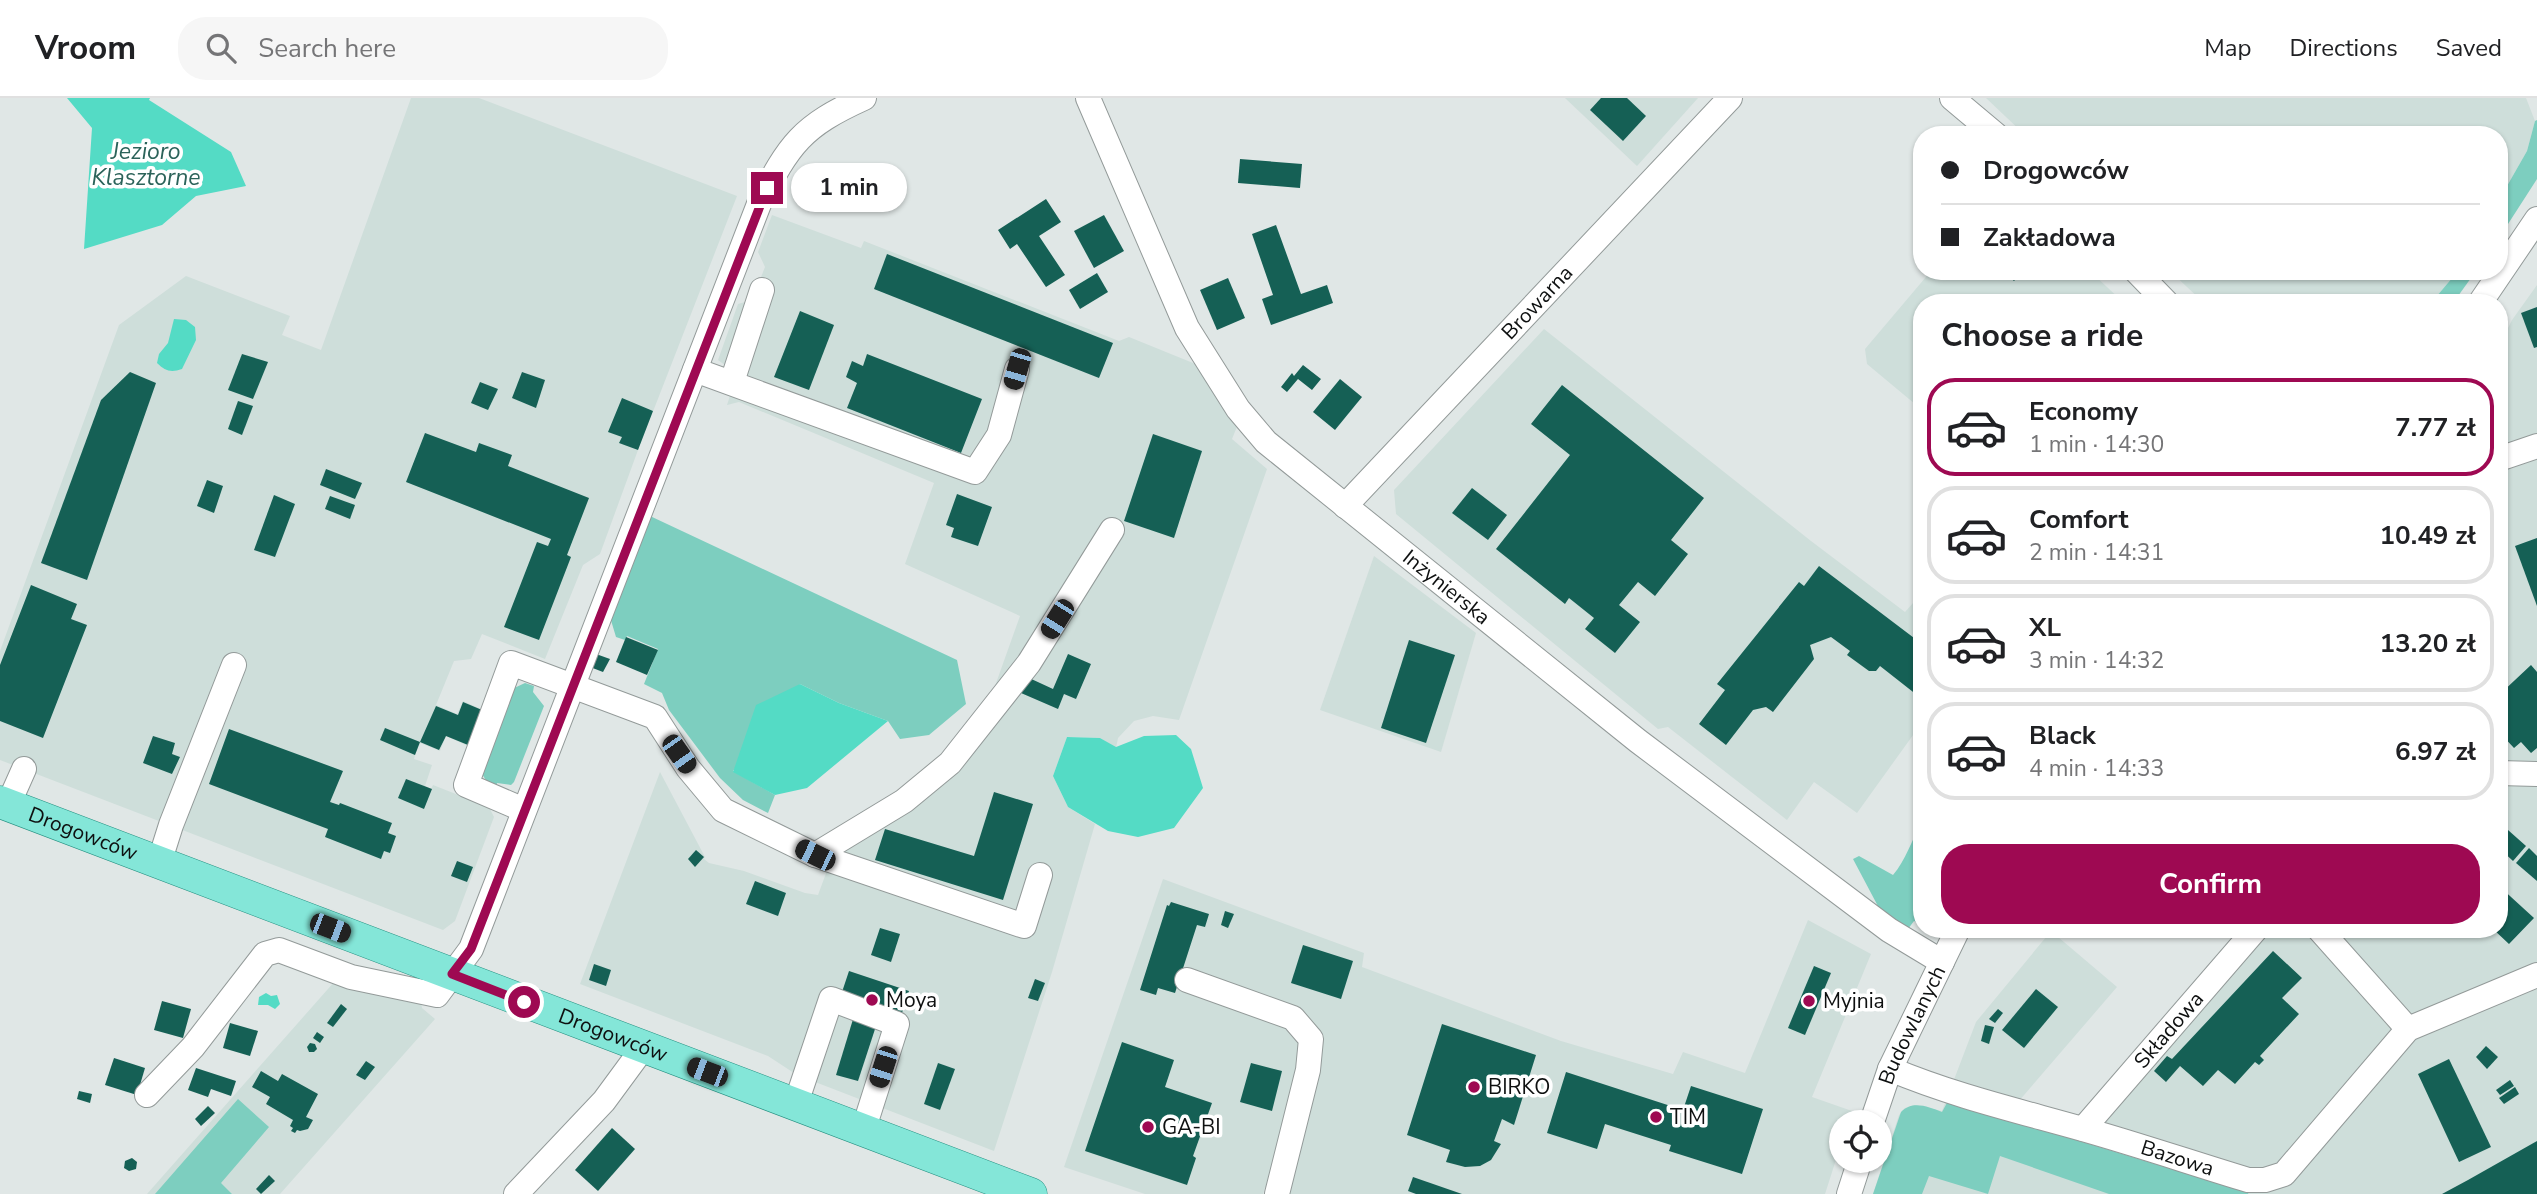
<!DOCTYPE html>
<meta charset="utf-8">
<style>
:root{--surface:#fff;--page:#f6f6f6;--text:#202124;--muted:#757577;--line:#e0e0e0;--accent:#9e0952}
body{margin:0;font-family:"Nunito Sans",sans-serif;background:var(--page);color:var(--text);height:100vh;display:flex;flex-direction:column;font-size:26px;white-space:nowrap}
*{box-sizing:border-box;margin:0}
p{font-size:23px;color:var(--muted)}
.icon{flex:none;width:38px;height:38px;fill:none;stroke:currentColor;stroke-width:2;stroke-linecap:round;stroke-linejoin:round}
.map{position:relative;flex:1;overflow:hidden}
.details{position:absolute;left:1913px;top:196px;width:595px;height:644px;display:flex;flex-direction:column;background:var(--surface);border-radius:28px;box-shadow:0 2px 5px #0004}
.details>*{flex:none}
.banner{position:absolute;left:1913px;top:28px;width:595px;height:154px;border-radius:28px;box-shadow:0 2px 5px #0004;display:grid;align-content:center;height:154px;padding:0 28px;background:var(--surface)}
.fabs{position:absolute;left:1829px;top:1012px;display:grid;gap:14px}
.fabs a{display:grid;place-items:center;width:63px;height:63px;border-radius:50%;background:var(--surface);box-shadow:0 2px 5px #0004;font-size:35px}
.end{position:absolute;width:32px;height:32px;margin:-16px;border:9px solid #9e0952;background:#fff;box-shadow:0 0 0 4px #fff}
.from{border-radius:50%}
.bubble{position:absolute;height:49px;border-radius:24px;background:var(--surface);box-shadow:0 2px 5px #0004;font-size:23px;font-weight:700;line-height:49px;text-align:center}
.car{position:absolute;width:21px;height:42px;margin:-21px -10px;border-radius:9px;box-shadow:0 0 5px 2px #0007;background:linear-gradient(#222 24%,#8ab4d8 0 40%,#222 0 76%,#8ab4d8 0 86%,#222 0)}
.banner b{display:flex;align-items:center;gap:24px;height:66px;font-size:26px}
.banner b+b{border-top:2px solid var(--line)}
.banner i{width:18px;height:18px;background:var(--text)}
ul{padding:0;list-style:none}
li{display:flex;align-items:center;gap:21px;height:98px;margin:0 14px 10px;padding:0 14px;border:4px solid var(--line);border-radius:28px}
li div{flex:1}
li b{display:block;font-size:26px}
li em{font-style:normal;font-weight:700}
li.current{border-color:var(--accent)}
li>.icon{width:63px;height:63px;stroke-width:1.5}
h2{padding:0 28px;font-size:32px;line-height:84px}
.cta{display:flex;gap:14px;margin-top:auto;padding:14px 28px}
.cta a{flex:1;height:80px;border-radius:28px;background:var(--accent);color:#fff;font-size:28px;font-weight:700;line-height:80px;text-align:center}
header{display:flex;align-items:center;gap:42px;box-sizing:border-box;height:98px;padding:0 35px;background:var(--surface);border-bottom:2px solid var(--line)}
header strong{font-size:33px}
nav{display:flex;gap:38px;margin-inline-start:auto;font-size:24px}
.search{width:490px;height:63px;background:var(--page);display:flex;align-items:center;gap:18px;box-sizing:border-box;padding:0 24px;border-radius:28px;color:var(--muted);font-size:26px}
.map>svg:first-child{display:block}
.built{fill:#cededa}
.green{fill:#7dcebf}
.water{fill:#54dbc5}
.building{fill:#156055}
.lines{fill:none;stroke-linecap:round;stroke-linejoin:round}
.minor-casing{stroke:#939a99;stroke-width:26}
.major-casing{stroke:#259081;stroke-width:33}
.minor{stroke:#fff;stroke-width:24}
.major{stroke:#84e6d8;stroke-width:32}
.route{stroke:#9e0952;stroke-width:9}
.poi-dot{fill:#9e0952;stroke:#fff;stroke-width:2.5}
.labels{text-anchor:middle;stroke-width:7;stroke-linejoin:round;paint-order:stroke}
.street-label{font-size:21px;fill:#0e1010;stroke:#fff}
.poi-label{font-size:21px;fill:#0e1010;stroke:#fff;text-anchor:start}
.water-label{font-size:23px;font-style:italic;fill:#2c635a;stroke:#fff}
</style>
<header>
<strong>Vroom</strong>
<div class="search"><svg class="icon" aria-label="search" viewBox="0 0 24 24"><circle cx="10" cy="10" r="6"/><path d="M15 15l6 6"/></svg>Search here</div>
<nav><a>Map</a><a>Directions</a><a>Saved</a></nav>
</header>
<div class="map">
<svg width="2537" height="1096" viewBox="0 0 2537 1096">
<rect width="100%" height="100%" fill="#e0e7e6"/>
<g class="built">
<path d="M411 0H479L737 98 638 352 600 456 583 467 545 561 482 536 471 561 454 563 436 607 457 616 463 603 483 612 468 648 446 638 440 653 420 645 415 657 414 661 432 667 425 688 431 691 433 687 489 709 494 719 455 823 443 832 0 662V553L119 227 186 178 290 218 282 237 321 252Z"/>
<path d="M1565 0H1698L1637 68Z"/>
<path d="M1986 0H2526L2535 23 2527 53 2499 102V37H2025Z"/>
<path d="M772 117 861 150 864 143 1119 243 1129 239 1198 267 1238 326 1232 341 1267 371 1179 622 1153 618 1134 623 1118 640 1116 650 1100 640 1067 639 1053 678 1068 709 1095 726 1052 874 994 1053 797 977 768 958 580 886 660 674 705 759 704 761 709 765 744 773 805 795 818 797 832 759 1014 596 995 588 1020 518 905 466 934 385 739 304 727 307 737 276 718 262 738 206 752 202 765 169 758 154Z"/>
<path d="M1931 173H2090L2124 205H1922L1921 311 1867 266 1865 251Z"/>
<path d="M2170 173H2458L2431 205H2204Z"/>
<path d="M2537 187V1096H1873L1899 1017 1905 1010 1915 1007 1942 1013 1976 924 2051 833 2117 889 2012 1011 2082 1030 2255 831H2499V248L2512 222Z"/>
<path d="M1544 231 1811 443 1905 514 1921 496V626L1857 715 1814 684 1787 722 1668 629 1658 631 1396 416 1394 392Z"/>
<path d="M1374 458 1476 535 1441 654 1320 612Z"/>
<path d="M1163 781 1364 855 1362 869 1561 943 1673 976 1683 954 1745 975 1808 822 1871 856 1812 999 1852 1013 1848 1024H1841V1046L1825 1096H1291L1265 1089 1263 1096H1145L1064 1069Z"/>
<path d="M335 883 421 904 422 910 435 921 280 1096H147Z"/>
</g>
<g class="green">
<path d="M2537 22V81L2499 140V102L2527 53 2535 23Z"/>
<path d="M2458 173H2476L2453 205H2431Z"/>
<path d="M650 418 957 562 966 606 929 637 900 641 888 623 839 605 800 586 733 673 775 697 768 715 743 702 720 680 669 612 662 595 644 586 658 551 627 538 625 542 616 539 610 519Z"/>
<path d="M525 585 534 588 533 594 544 608 514 684 511 687 497 685 496 691 487 684 482 676 512 591Z"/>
<path d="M1921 726V826L1914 823 1908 831 1880 812 1853 761 1859 758 1893 777C1906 762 1911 743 1921 726Z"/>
<path d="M238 1001 269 1029 221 1085 232 1096H155Z"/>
<path d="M1948 1003 2201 1080 2250 1091 2248 1096H2109L2000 1058 1988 1096 1929 1078 1922 1096H1873L1901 1014C1913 1002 1928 1009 1942 1014Z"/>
</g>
<g class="water">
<path d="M67 0H150L149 2 231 54 246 88 196 98 162 127 84 151 92 30Z"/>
<path d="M174 221 186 222 195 229 196 242 182 271C171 275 165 273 157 265L159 256 168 245Z"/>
<path d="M800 586 839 605 888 623 807 690 775 697 733 674 756 607Z"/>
<path d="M1176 637 1191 651 1203 690 1174 730 1138 739 1108 733 1068 709 1053 678 1067 639 1100 640 1116 649 1144 638Z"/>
<path d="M266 895 271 898 277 897 280 906 275 911 268 907H258L259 899Z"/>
</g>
<g class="building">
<path d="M1601 0H1627L1646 18 1623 43 1590 12Z"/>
<path d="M1240 61 1302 66 1300 90 1238 85Z"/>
<path d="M1046 101 1061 124 1039 138 1065 177 1046 189 1017 146 1010 151 998 132Z"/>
<path d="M1104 117 1124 153 1094 170 1074 133Z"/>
<path d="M1276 127 1301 196 1327 187 1333 205 1271 227 1262 201 1273 197 1252 136Z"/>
<path d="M887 156 1113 245 1099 280 874 191Z"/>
<path d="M2003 173H2023L2014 183Z"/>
<path d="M1097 175 1108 194 1080 211 1069 192Z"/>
<path d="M1228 180 1245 220 1217 232 1200 192Z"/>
<path d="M2537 209V249L2534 250 2521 215Z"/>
<path d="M800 213 834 227 809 292 774 279Z"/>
<path d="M242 256 268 264 253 301 228 292Z"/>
<path d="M867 256 982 301 961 355 847 310 857 285 846 279 852 263 863 268Z"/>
<path d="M1303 267 1321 281 1312 292 1298 281 1287 294 1281 289 1292 275 1294 278Z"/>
<path d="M130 274 156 285 87 482 41 465 101 302Z"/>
<path d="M522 274 545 282 536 310 512 300Z"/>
<path d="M1340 281 1362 299 1335 332 1313 314Z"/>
<path d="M480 284 498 291 488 312 471 305Z"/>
<path d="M1562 287 1704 400 1671 442 1688 456 1655 498 1638 484 1619 507 1640 524 1615 555 1585 531 1594 520 1569 500 1565 506 1496 451 1570 357 1531 326Z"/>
<path d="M622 300 653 313 638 352 619 345 622 339 608 334Z"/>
<path d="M238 303 253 308 242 337 228 331Z"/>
<path d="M425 335 476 354 479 345 512 357 508 368 589 400 567 457 571 459 539 542 504 529 537 444 548 448 551 441 406 384Z"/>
<path d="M1153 336 1202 353 1174 440 1124 423Z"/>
<path d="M326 371 362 385 355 401 320 387Z"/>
<path d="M207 382 223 388 214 415 197 408Z"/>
<path d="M1472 390 1507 417 1488 442 1452 415Z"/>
<path d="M957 396 992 409 978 448 951 439 954 430 946 427Z"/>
<path d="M274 397 295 406 275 459 254 452Z"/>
<path d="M330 398 355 407 350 421 325 411Z"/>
<path d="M2537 440V508L2515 448Z"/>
<path d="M1819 468 1922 546V601L1880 568 1876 573H1869L1847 557 1850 553 1831 539 1810 547 1814 561 1773 614 1766 609 1753 612 1726 647 1699 626 1725 592 1717 586 1799 484 1804 488Z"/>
<path d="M31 487 77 506 71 521 87 527 43 640 0 623V567Z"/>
<path d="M626 539 658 552 647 577 616 564Z"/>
<path d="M1409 542 1455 557 1426 645 1381 630Z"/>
<path d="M596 556 610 561 603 574 590 569Z"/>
<path d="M1068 556 1091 566 1076 601 1064 596 1058 611 1021 595 1027 579 1053 591Z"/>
<path d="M2531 567 2537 574V650L2531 655 2521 644 2514 650 2500 635 2508 627 2499 618V597Z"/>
<path d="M463 604 482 612 468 647 446 638 439 652 420 644 436 608 458 617Z"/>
<path d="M385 630 420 644 415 657 380 642Z"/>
<path d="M229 631 343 673 330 704 339 707 340 705 392 725 388 735 396 738 390 755 384 753 381 761 325 739 328 731 209 686Z"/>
<path d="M153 638 175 645 172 656 180 659 172 676 143 665Z"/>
<path d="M406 681 432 691 424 711 398 700Z"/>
<path d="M994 694 1033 706 1003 802 875 762 885 731 974 758Z"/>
<path d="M2499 724 2526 748 2513 763 2499 750Z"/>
<path d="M2529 750 2537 758V783L2516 765Z"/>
<path d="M696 752 704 759 695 769 688 761Z"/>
<path d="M457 763 473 769 467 784 451 778Z"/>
<path d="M755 783 786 795 778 818 746 806Z"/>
<path d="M2499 788 2534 820 2509 846 2493 831H2499Z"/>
<path d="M1171 804 1209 816 1205 829 1197 827 1175 895 1158 890 1156 897 1140 892 1167 807 1169 808Z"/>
<path d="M1225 813 1234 816 1228 830 1221 827Z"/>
<path d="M880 830 900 836 891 864 871 857Z"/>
<path d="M1303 847 1353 863 1341 901 1291 885Z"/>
<path d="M2273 853 2302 880 2282 900 2299 916 2260 958 2264 962 2259 967 2255 964 2235 986 2218 972 2203 988 2180 968 2166 984 2154 973 2167 958 2172 961Z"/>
<path d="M594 866 611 872 606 888 589 882Z"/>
<path d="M1814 868 1831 875 1805 937 1788 930Z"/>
<path d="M849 873 909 893 901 918 841 897Z"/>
<path d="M1035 881 1045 885 1038 903 1028 900Z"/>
<path d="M2036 891 2058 909 2024 950 2002 932Z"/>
<path d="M162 903 191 911 183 940 154 932Z"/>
<path d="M341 906 347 911 333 929 327 925Z"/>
<path d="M1998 911 2003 915 1995 925 1989 921Z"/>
<path d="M854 918 877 925 858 983 836 977Z"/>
<path d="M230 925 258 933 250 958 223 950Z"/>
<path d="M1442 926 1536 957 1514 1027 1502 1021 1494 1043 1501 1046 1491 1062 1480 1068 1465 1069 1446 1064 1450 1052 1407 1037Z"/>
<path d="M1985 927 1994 929 1989 946 1981 943Z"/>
<path d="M317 934 324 939 320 945 313 940Z"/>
<path d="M1122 944 1174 962 1165 989 1212 1005 1193 1058 1196 1060 1187 1087 1085 1053Z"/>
<path d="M310 945 315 946 317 951 314 954H309L307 949Z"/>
<path d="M2486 948 2498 959 2487 971 2476 959Z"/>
<path d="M114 960 145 970 137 997 105 987Z"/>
<path d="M2449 961 2491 1049 2459 1064 2418 976Z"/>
<path d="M366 963 375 969 365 982 356 977Z"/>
<path d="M938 965 955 971 940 1012 924 1006Z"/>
<path d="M1251 965 1282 973 1272 1013 1240 1004Z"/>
<path d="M196 970 236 983 231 998 211 991 208 999 188 992Z"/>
<path d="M261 973 278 983 282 976 318 996 306 1019 313 1022 308 1031 300 1033 297 1032 295 1035 291 1033 293 1030 290 1028 293 1022 266 1006 270 999 252 989Z"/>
<path d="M1566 974 1683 1012 1691 988 1763 1011 1742 1076 1669 1053 1671 1047 1605 1026 1597 1051 1547 1035Z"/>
<path d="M2510 982 2514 988 2500 997 2496 992Z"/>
<path d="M2515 989 2519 996 2504 1006 2499 1000Z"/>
<path d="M79 993 92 996 90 1005 77 1001Z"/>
<path d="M208 1008 215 1015 201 1028 195 1021Z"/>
<path d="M612 1030 635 1051 598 1093 575 1072Z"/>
<path d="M2537 1043V1096H2442L2468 1082Z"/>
<path d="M132 1060 137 1064 136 1071 129 1073 124 1070 125 1063Z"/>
<path d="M269 1077 275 1083 261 1096 256 1091Z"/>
<path d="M1413 1079 1462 1096H1416L1408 1093Z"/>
</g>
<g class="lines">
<defs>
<g id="minor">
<path id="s1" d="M1088 0 1187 230 1238 311 1266 344 1638 643 1889 832 1942 864"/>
<path d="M1952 0 1996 37"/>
<path d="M2136 173 2167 205"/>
<path d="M2480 205 2537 121"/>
<path d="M695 272 975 374 999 337 1017 271"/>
<path d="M732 284 762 192"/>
<path d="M2499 361 2537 348"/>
<path id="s2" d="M1345 408 1730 0"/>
<path d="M2499 675 2537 676"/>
<path d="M8 707 24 671"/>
<path d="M524 712 466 687 511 565 655 619 688 670 723 712 815 757 1024 828 1040 777"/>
<path d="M815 757 904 703 950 665 1029 565 1112 432"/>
<path d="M159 765 171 727 234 567"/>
<path d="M2319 831 2408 931"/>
<path d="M1187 882 1293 920 1311 941 1308 972 1277 1096"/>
<path id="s3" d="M1890 971C1952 997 2015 1012 2079 1030 2136 1046 2192 1065 2248 1082H2265L2284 1076 2408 931 2537 877"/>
<path d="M147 997 193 949 265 856 279 852 351 879 437 897 471 851 759 106C789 46 802 28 864 0"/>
<path d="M795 1008 831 901 897 926 863 1033"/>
<path id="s4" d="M1872 1024 1890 971 1958 831"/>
<path id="s5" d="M2083 1031 2256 831"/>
<path d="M516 1096 604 1003 643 950"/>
<path d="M1849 1096 1860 1062"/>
</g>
<g id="major">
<path id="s6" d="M0 704 1031 1096"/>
</g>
</defs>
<use href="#minor" class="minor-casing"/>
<use href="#major" class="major-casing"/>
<use href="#minor" class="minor"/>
<use href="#major" class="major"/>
</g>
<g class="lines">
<path class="route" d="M524 904 452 876 471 851 767 90"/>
</g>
<g class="poi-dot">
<circle cx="872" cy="902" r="7"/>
<circle cx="1809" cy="903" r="7"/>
<circle cx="1474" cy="989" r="7"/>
<circle cx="1656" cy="1019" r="7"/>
<circle cx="1148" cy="1029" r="7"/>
</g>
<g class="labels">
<g class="street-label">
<text dy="7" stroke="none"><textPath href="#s2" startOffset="280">Browarna</textPath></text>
<text dy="7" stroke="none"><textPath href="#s1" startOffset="621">Inżynierska</textPath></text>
<text dy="7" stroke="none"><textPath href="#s6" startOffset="89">Drogowców</textPath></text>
<text dy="7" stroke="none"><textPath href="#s4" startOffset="105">Budowlanych</textPath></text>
<text dy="7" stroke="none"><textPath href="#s5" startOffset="131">Składowa</textPath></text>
<text dy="7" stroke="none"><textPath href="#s6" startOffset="656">Drogowców</textPath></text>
<text dy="7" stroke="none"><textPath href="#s3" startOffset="301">Bazowa</textPath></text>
</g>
<g class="poi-label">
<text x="886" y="909">Moya</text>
<text x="1823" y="910">Myjnia</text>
<text x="1488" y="996">BIRKO</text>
<text x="1670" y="1026">TIM</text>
<text x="1162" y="1036">GA-BI</text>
</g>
<g class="water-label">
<text x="146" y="61">Jezioro<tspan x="146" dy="26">Klasztorne</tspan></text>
</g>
</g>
</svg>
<div class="fabs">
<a><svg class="icon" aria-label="locate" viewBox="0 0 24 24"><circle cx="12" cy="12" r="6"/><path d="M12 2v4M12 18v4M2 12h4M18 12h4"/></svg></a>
</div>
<i class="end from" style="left:524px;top:904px"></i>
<i class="end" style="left:767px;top:90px"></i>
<div class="bubble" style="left:791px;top:65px;width:116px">1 min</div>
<i class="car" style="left:1017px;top:271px;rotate:196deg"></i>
<i class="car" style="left:1057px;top:521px;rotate:212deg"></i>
<i class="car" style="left:679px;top:656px;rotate:145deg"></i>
<i class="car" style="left:815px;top:757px;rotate:296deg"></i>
<i class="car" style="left:330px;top:830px;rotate:111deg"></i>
<i class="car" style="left:883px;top:969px;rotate:198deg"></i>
<i class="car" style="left:707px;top:974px;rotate:291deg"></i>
<div class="banner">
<b><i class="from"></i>Drogowców</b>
<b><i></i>Zakładowa</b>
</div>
<section class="details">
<h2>Choose a ride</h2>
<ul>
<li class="current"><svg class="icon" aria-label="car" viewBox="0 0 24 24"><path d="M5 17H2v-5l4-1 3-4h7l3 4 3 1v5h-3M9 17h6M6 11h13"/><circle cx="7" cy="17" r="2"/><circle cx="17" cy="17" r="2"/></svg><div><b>Economy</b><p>1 min · 14:30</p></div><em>7.77 zł</em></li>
<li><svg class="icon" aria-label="car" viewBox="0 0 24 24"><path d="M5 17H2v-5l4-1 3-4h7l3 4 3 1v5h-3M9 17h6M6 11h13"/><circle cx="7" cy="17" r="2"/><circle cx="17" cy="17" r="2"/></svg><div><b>Comfort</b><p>2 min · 14:31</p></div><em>10.49 zł</em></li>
<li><svg class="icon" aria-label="car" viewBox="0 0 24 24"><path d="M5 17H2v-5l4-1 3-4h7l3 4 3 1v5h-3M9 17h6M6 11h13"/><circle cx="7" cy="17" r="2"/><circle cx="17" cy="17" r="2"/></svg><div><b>XL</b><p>3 min · 14:32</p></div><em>13.20 zł</em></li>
<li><svg class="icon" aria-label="car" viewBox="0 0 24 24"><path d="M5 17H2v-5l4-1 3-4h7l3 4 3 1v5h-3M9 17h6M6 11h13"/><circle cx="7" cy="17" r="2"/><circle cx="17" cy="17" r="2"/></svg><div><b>Black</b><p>4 min · 14:33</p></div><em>6.97 zł</em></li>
</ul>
<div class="cta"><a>Confirm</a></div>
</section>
</div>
